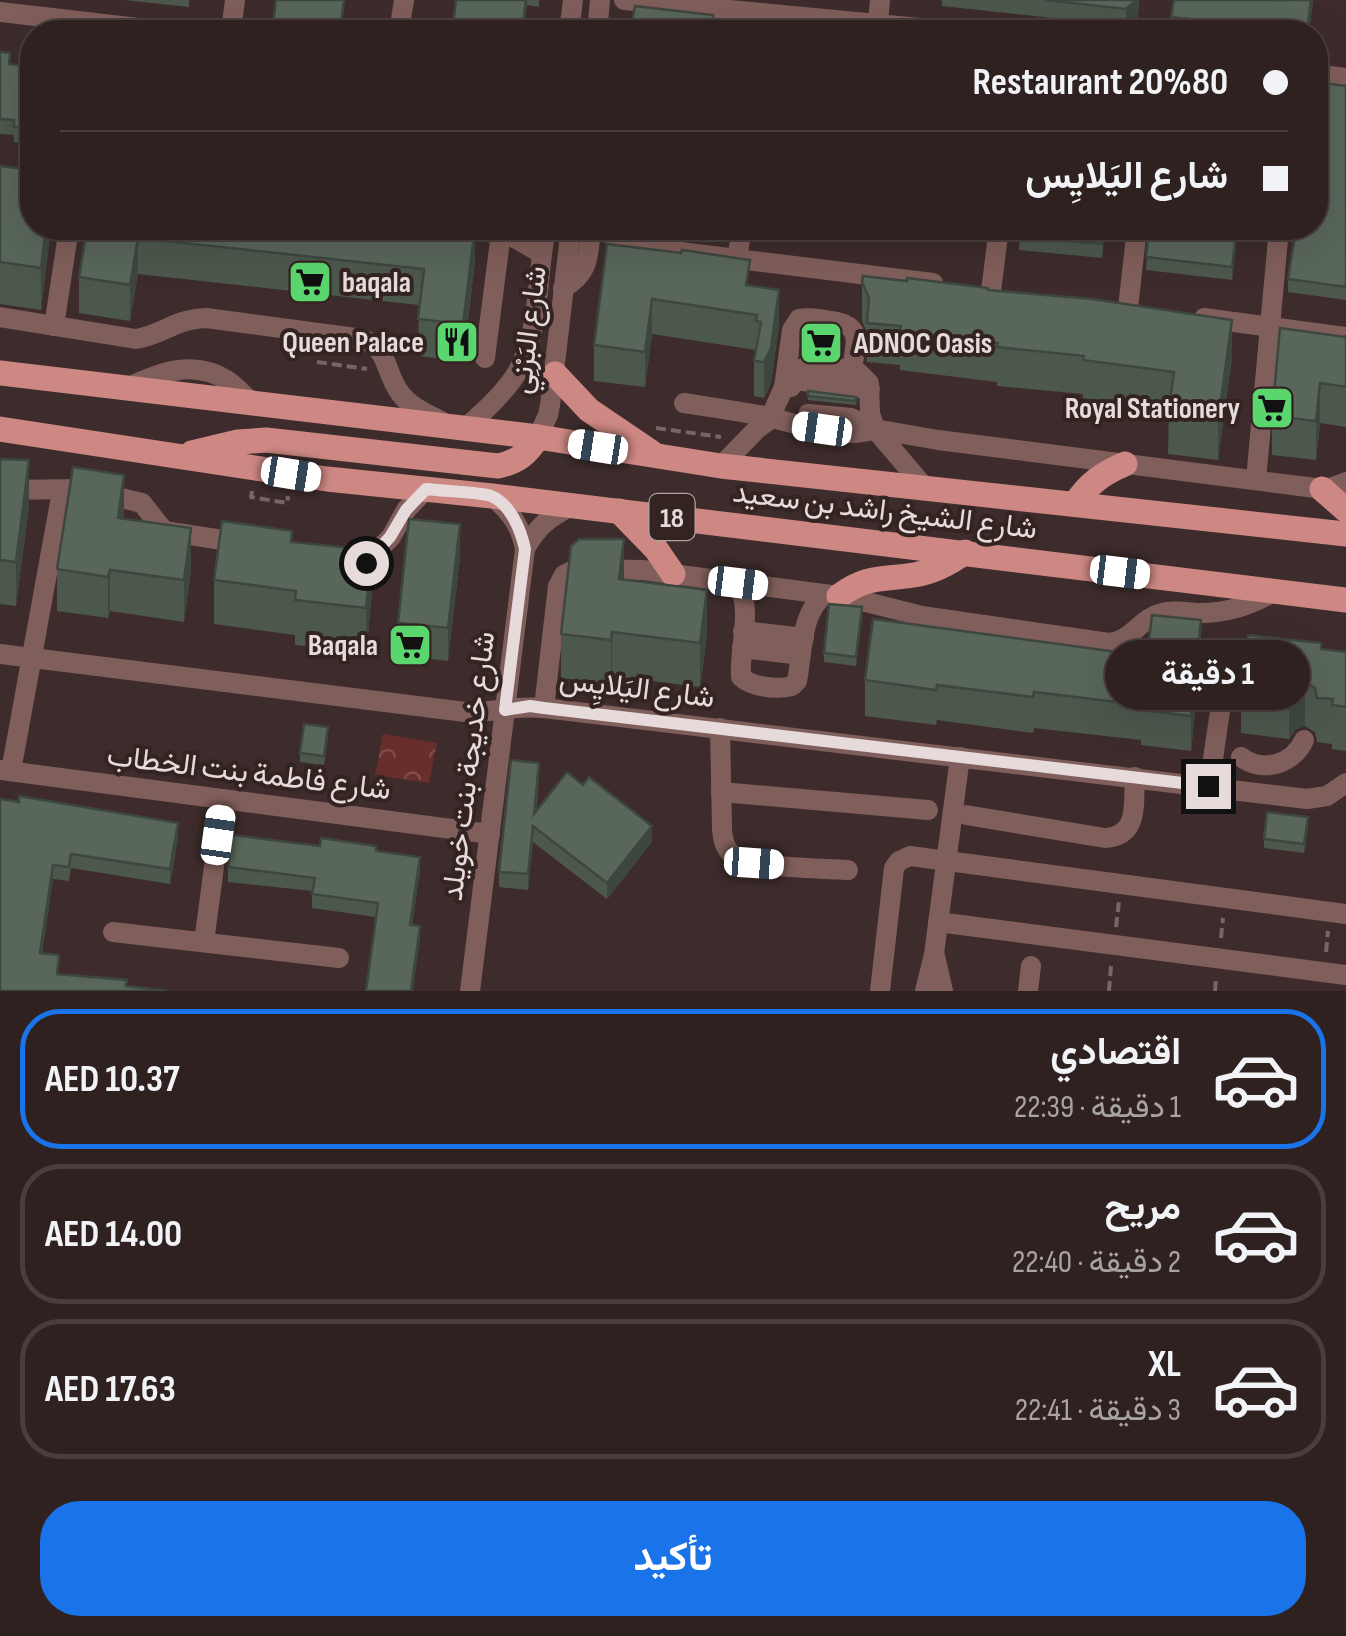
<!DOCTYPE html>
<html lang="ar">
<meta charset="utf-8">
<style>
:root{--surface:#2e2120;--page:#3a2e2d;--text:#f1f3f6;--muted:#a7a3a5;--line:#493e3e;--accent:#1a73e8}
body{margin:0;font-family:"Sofia Sans Condensed",Vazirmatn,sans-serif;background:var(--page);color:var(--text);direction:rtl;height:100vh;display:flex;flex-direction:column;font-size:38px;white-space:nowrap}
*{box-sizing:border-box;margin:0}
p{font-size:32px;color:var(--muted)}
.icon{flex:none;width:55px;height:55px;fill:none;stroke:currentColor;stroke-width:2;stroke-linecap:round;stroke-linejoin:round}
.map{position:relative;height:991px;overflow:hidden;direction:ltr}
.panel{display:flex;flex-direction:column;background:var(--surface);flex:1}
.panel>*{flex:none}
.guide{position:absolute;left:20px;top:20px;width:1308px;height:220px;border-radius:40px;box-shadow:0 10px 40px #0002,0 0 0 2px var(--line);direction:rtl;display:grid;align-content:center;height:220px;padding:0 40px;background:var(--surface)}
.end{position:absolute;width:45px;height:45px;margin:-22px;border:12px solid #e6dbda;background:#111;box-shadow:0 0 0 5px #111}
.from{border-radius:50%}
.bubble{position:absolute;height:70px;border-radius:35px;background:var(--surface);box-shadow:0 10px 40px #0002,0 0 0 2px var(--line);font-size:32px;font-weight:700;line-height:70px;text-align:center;direction:rtl}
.car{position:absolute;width:30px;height:60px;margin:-30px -15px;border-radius:12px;box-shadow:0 0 8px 2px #0007;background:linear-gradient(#fff 24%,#345 0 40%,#fff 0 76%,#345 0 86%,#fff 0)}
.guide b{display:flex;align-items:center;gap:35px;height:95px;font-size:38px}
.guide b+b{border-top:2px solid var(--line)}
.guide i{width:25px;height:25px;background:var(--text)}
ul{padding:18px 0 0;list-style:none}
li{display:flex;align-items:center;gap:30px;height:140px;margin:0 20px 15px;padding:0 20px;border:5px solid var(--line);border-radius:40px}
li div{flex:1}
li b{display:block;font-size:38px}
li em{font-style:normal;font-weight:700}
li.selected{border-color:var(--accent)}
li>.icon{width:90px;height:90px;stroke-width:1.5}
.action{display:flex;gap:20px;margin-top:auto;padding:20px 40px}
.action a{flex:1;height:115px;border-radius:40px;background:var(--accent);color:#fff;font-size:40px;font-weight:700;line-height:115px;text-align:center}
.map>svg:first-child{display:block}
.forest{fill:url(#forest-crowns)}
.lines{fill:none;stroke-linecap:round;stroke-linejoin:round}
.path{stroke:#766766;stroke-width:4;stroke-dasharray:10 5;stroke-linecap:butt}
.minor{stroke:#805e5b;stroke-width:20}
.major{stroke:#ce8883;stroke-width:25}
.wall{fill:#4d584d}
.shaded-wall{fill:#3e473f}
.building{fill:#59665a;stroke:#3e473f;stroke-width:2.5}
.route{stroke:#e6dbda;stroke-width:12}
.labels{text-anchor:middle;stroke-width:8;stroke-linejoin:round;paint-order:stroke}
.shield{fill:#332321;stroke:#b0a4a2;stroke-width:2.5}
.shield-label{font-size:28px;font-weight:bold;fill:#e6dbda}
.poi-label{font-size:30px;font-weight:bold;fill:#e6dbda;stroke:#332321;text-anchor:end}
.street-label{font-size:30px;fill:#e6dbda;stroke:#332321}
</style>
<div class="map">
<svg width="1346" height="991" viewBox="0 0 1346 991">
<defs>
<pattern id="forest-crowns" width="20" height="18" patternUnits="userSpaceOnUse" patternTransform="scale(2.5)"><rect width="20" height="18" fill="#682e2b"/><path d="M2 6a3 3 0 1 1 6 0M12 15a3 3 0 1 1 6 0" fill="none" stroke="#7e4c49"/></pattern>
</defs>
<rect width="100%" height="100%" fill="#3d2c2b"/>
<path class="forest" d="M383 734 437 743 429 783 375 775Z"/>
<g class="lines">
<g class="path">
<path d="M317 362 367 369"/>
<path d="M656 428 721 437"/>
<path d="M252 491 251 497 287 503 288 496"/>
<path d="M1116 927 1119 901"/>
<path d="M1221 938 1223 918"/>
<path d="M1326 952 1328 931"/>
<path d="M1109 991 1111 966"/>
<path d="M1215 991 1216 977"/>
</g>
<g class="minor">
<path d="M624 0 962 32"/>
<path d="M0 12 173 32"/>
<path d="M878 23 880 0"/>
<path d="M231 32 235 0"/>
<path d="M399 32 404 0"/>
<path d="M569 32 573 0"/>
<path d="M597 32 600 0"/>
<path d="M1315 74 1346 78"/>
<path d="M464 228 511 236 541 253"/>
<path d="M599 228 632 246 933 283"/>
<path d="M737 259 742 228"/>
<path d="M563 288C590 273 588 256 591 228"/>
<path d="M991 291 999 228"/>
<path d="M1128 308 1137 228"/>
<path d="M0 317 136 339C164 334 175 319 206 318L363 339C390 351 384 371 400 393 410 407 426 413 441 421"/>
<path d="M1204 318 1346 337"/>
<path d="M54 326 69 228"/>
<path d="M485 358 501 233"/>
<path d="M794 380 870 389"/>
<path d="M791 387 798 371 809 365 852 370 859 373 869 383 870 413 875 429"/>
<path d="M127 388C160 372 194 359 228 381 237 387 244 396 252 403"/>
<path d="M684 403C710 407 737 411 764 416 795 423 844 441 875 429L938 440 1315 488H1330L1346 482"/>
<path d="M808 414 851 418 875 429 926 489"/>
<path d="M770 418 784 387 792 330 799 319C810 317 820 319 832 321 865 326 855 344 852 370"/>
<path d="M465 428C484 412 505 393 518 371 540 333 537 272 546 228"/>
<path d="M538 437 548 415 550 405 571 228"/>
<path d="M721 466 757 429 775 416"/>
<path d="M1256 480 1279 228"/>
<path d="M0 490 84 489 142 503 164 531 242 543"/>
<path d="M525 549C538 525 549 518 573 505"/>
<path d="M350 560 365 563 391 537 406 510 426 489"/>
<path d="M738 583C753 611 739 646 741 677 751 687 778 690 792 686L797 681C803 651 800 614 825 594"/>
<path d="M743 631 804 638"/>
<path d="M742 648 801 655"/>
<path d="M0 654 465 712C492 713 517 705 544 708L1307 799 1327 796 1346 783"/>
<path d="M544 708 558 586 564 575 576 569 643 570 846 597 922 616 1109 643C1132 641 1140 618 1162 613 1175 609 1188 613 1201 613 1228 613 1252 605 1275 591"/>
<path d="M720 728 722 830C723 842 726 851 736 858 750 867 827 869 848 870"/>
<path d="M1241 757C1262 773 1293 765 1304 740"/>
<path d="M0 770 490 834"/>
<path d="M11 771 61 497"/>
<path d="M1209 786 1224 684 1230 673 1240 665 1269 666"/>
<path d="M721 792 928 810"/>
<path d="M966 815 1105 838C1140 836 1133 803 1135 777"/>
<path d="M938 922 1346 975"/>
<path d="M113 932 339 958"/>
<path d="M204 942 223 799"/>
<path d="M935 956 943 991"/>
<path d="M470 991 525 549C520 524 511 513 492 496"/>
<path d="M880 991 894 868 899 861 910 856 1346 914"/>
<path d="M925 991 934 954 960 757"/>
<path d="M1028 991 1031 966"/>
</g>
<g class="major">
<path d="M0 373 538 437 721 466 1346 534"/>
<path d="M555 374 589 410 651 452"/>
<path d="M0 429 327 479 492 496 1346 600"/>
<path d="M192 453 238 442 266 440 498 466C518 462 527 454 538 437"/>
<path d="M1322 489 1346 510"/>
<path d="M1075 504C1088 484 1103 473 1125 464"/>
<path d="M619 511 656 549 673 574"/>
<path d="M839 596C868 575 881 580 914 575 933 572 949 564 965 552"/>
</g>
</g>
<g class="wall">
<path d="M124 0H189V7Z"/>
<path d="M456 0H539V7L527 5 523 32H452Z"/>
<path d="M942 0H1139L1138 16 1126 26 942 6Z"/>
<path d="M1313 0 1309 32H1171V17Z"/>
<path d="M0 52 10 64 32 67V144L14 142V135L0 134Z"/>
<path d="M1315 77 1316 82 1346 86V300L1288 292V279L1316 226 1327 142 1315 141Z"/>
<path d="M0 166 32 228H51L41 310 0 304Z"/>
<path d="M87 228 475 262 463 361 418 356 419 305 138 274 130 321 79 313V277Z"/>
<path d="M804 228H844L843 233Z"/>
<path d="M845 228H954L952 242Z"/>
<path d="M1020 228H1105L1102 258 1019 250Z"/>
<path d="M1149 228H1238L1232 280 1146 270Z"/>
<path d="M607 244 750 286 779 325 771 383 764 398 754 396V361L756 350 652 334 645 387 594 381V345Z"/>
<path d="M862 282 988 290 1232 358 1218 460 1168 454 1169 410 1083 398V394L997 386V382L900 370V365L867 362V332L862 321Z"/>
<path d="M841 330 840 355 809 351 803 353V344Z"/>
<path d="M1346 335V427L1320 423 1316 460 1272 455V416Z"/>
<path d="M808 391 856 397V405L808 400Z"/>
<path d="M0 460 29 505 16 606 0 604Z"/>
<path d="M124 518 191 569 184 622 110 611 108 618 57 611V569Z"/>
<path d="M292 542 372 594 366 652 295 645V635L214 624V580Z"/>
<path d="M460 557 448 661 398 655V623Z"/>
<path d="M624 580 707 634 700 687 612 676 611 684 561 678V634Z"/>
<path d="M862 616 856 666 824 662V653Z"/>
<path d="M1321 649 1346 652V751L1332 749V744L1317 742 1315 732 1305 726 1296 729 1289 739 1241 733V689Z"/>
<path d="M1201 655 1191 751 1141 745V740L1034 728 1033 733 937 720 936 725 865 716V680L1147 656Z"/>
<path d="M328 736 324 765 300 762V753Z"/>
<path d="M539 779 536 812 583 785 652 842 607 899 533 842 528 890 499 887V872Z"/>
<path d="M0 799 178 838 170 884 71 868 69 881 53 879 42 953 58 974 127 986 0 991Z"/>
<path d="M1308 826 1304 853 1264 848V839Z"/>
<path d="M376 851 420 871 412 925 420 940 376 917 312 908V891L228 882V867Z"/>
</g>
<g class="shaded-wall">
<path d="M1136 0H1139L1138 16 1126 26V9Z"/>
<path d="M1311 0H1313L1309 32H1307Z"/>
<path d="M46 228H51L41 310V268Z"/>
<path d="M475 228V262L463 361V324Z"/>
<path d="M1237 228H1238L1232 280V267Z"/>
<path d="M138 238V274L130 321V285Z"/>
<path d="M779 290V325L771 383 764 398V362Z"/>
<path d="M652 299V334L645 387V352Z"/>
<path d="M1232 320V358L1218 460V421Z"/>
<path d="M809 343V351L803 353V344Z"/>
<path d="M1320 383V423L1316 460V421Z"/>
<path d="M29 460V505L16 606V562Z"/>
<path d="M124 475V516L118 559V518Z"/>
<path d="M460 524V557L448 661V628Z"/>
<path d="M191 528V569L184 622V580Z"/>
<path d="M624 539V583L619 579Z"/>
<path d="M372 550V594L366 652V608Z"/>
<path d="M110 570V611L108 618V577Z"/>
<path d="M707 590V634L700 687V643Z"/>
<path d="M1201 620V655L1191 751V716Z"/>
<path d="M612 632V676L611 684V640Z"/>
<path d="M1305 682V726L1296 729 1289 739V694L1296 684Z"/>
<path d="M178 823V838L170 884V869Z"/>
<path d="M533 826V842L528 890V874Z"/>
<path d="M652 826V842L607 899V883Z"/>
<path d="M420 857V871L410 939V925Z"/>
<path d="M53 865V879L40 967V953Z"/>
<path d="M420 926V940L413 991H411Z"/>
</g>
<g class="building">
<path d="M276 0H344L340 32H272Z"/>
<path d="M456 0H526L522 32H452Z"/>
<path d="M1045 0H1136L1126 9Z"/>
<path d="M1174 0H1311L1307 32 1171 17Z"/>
<path d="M635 6 713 15 711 32H630Z"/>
<path d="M800 21 902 32H799Z"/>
<path d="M0 52 10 53 9 64 32 67V129L14 127V120L0 119Z"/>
<path d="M1315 77V82L1346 86V287L1288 279 1296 228H1315L1316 226 1328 129 1315 127Z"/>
<path d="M0 166 32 170V228H46L41 268 0 262Z"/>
<path d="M87 228H475L463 324 418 319 424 269 138 238 130 285 79 277Z"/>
<path d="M1020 228H1104L1102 244 1019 237Z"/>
<path d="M1149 228H1237L1232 267 1146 257Z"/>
<path d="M607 244 681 253 682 250 750 260 746 285 779 290 771 348 764 362 754 361 761 322 756 321 757 315 652 299 645 352 594 345Z"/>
<path d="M863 276 907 281V278L988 288V290L1092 299 1232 320 1218 421 1168 415 1174 372 1083 360 1084 356 997 347 998 343 900 331 901 326 867 323 869 298 862 282Z"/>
<path d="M807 323 829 326 841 330 840 346 809 343 803 344Z"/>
<path d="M1280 328 1345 337 1346 335V387L1320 383 1316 421 1272 416Z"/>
<path d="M808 391 856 397V401L808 396Z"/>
<path d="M0 459 29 460 16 562 0 560Z"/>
<path d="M73 467 124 475 118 518 191 528 184 580 110 570 108 577 57 569Z"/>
<path d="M409 519 460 524 448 628 398 623Z"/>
<path d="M222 521 292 531 291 542 372 550 366 608 295 600 296 591 214 580Z"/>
<path d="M579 539H624L619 579 707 590 700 643 612 632 611 640 561 634 571 546Z"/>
<path d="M829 604 862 607 856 657 824 653Z"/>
<path d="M1152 615 1201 620 1191 716 1141 710 1142 705 1034 692 1033 697 937 685 936 690 865 680 873 619 1147 656Z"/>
<path d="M1248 635 1321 643V649L1346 652V707L1332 705 1333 699 1317 698 1315 688 1305 682 1296 684 1289 694 1241 689Z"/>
<path d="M304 724 328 727 324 756 300 753Z"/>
<path d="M511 760 539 763 534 814 567 772 583 785 589 777 652 826 607 883 533 826 528 874 499 872Z"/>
<path d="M19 796 178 823 170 869 71 854 69 867 53 865 40 953 59 955 57 974 127 980 126 986 167 991H0V799L19 802Z"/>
<path d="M1267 812 1308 817 1304 844 1264 839Z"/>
<path d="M232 835 320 846 321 838 376 846V851L420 857 410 925 420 926 411 991H366L378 903 312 894 315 878 228 867Z"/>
</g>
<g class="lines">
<path class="route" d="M366 563 390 537 406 510 426 489C440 491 482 492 491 496 511 504 521 531 525 549L505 710 530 706 544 708 1208 786"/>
</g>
<defs>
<symbol id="supermarket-square" viewBox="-11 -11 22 22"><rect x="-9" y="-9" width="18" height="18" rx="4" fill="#5bd56e" stroke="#332321"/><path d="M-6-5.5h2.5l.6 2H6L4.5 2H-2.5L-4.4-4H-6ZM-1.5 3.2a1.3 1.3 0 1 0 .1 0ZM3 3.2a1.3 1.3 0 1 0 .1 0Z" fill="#111"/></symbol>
<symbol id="restaurant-square" viewBox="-11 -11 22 22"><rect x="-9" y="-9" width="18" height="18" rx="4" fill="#5bd56e" stroke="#332321"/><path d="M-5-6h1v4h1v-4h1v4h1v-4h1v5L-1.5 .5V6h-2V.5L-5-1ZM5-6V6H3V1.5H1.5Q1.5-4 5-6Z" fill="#111"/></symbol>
</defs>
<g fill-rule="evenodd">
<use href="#supermarket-square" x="285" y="257" width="50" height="50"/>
<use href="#restaurant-square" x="432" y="317" width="50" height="50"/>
<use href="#supermarket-square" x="796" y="318" width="50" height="50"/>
<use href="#supermarket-square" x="1247" y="383" width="50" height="50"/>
<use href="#supermarket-square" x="385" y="620" width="50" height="50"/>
</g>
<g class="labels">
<rect class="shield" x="649.5" y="494" width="45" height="46" rx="8"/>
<g class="shield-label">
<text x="672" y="527">18</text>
</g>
<g class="poi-label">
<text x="342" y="292" text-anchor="start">baqala</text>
<text x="424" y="352">Queen Palace</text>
<text x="854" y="353" text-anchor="start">ADNOC Oasis</text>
<text x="1240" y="418">Royal Stationery</text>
<text x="378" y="655">Baqala</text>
</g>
<g class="street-label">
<text transform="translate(528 330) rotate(-83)" y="10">شارع البَرْنِي</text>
<text transform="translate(885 510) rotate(7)" y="10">شارع الشيخ راشد بن سعيد</text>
<text transform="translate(637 688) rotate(7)" y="10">شارع اليَلايِس</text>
<text transform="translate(468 766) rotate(-83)" y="10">شارع خديجة بنت خويلد</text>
<text transform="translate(249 772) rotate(7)" y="10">شارع فاطمة بنت الخطاب</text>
</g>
</g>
</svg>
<i class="end from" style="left:366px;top:563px"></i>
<i class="end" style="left:1208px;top:786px"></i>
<div class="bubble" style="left:1105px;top:640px;width:205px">1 دقيقة</div>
<i class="car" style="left:822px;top:429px;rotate:278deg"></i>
<i class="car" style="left:598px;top:447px;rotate:279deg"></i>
<i class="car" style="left:291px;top:474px;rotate:99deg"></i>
<i class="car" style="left:1120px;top:572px;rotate:97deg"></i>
<i class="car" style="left:738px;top:583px;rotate:97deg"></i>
<i class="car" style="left:218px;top:835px;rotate:8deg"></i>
<i class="car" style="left:754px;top:863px;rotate:94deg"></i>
<div class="guide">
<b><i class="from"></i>20%80 Restaurant</b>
<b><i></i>شارع اليَلايِس</b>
</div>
</div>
<section class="panel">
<ul>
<li class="selected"><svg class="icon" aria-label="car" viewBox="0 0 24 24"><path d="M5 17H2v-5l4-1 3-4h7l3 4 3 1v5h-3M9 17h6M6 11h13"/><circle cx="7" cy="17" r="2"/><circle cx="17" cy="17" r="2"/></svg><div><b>اقتصادي</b><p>1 دقيقة · 22:39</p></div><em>AED 10.37</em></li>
<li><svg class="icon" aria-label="car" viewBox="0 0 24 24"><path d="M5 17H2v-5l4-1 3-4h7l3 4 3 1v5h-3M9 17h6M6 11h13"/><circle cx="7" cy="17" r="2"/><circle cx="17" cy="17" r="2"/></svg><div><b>مريح</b><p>2 دقيقة · 22:40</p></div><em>AED 14.00</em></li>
<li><svg class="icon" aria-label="car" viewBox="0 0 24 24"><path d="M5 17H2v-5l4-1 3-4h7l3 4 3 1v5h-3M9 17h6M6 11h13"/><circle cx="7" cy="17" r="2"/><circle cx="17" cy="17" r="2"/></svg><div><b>XL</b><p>3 دقيقة · 22:41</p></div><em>AED 17.63</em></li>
</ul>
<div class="action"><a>تأكيد</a></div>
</section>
